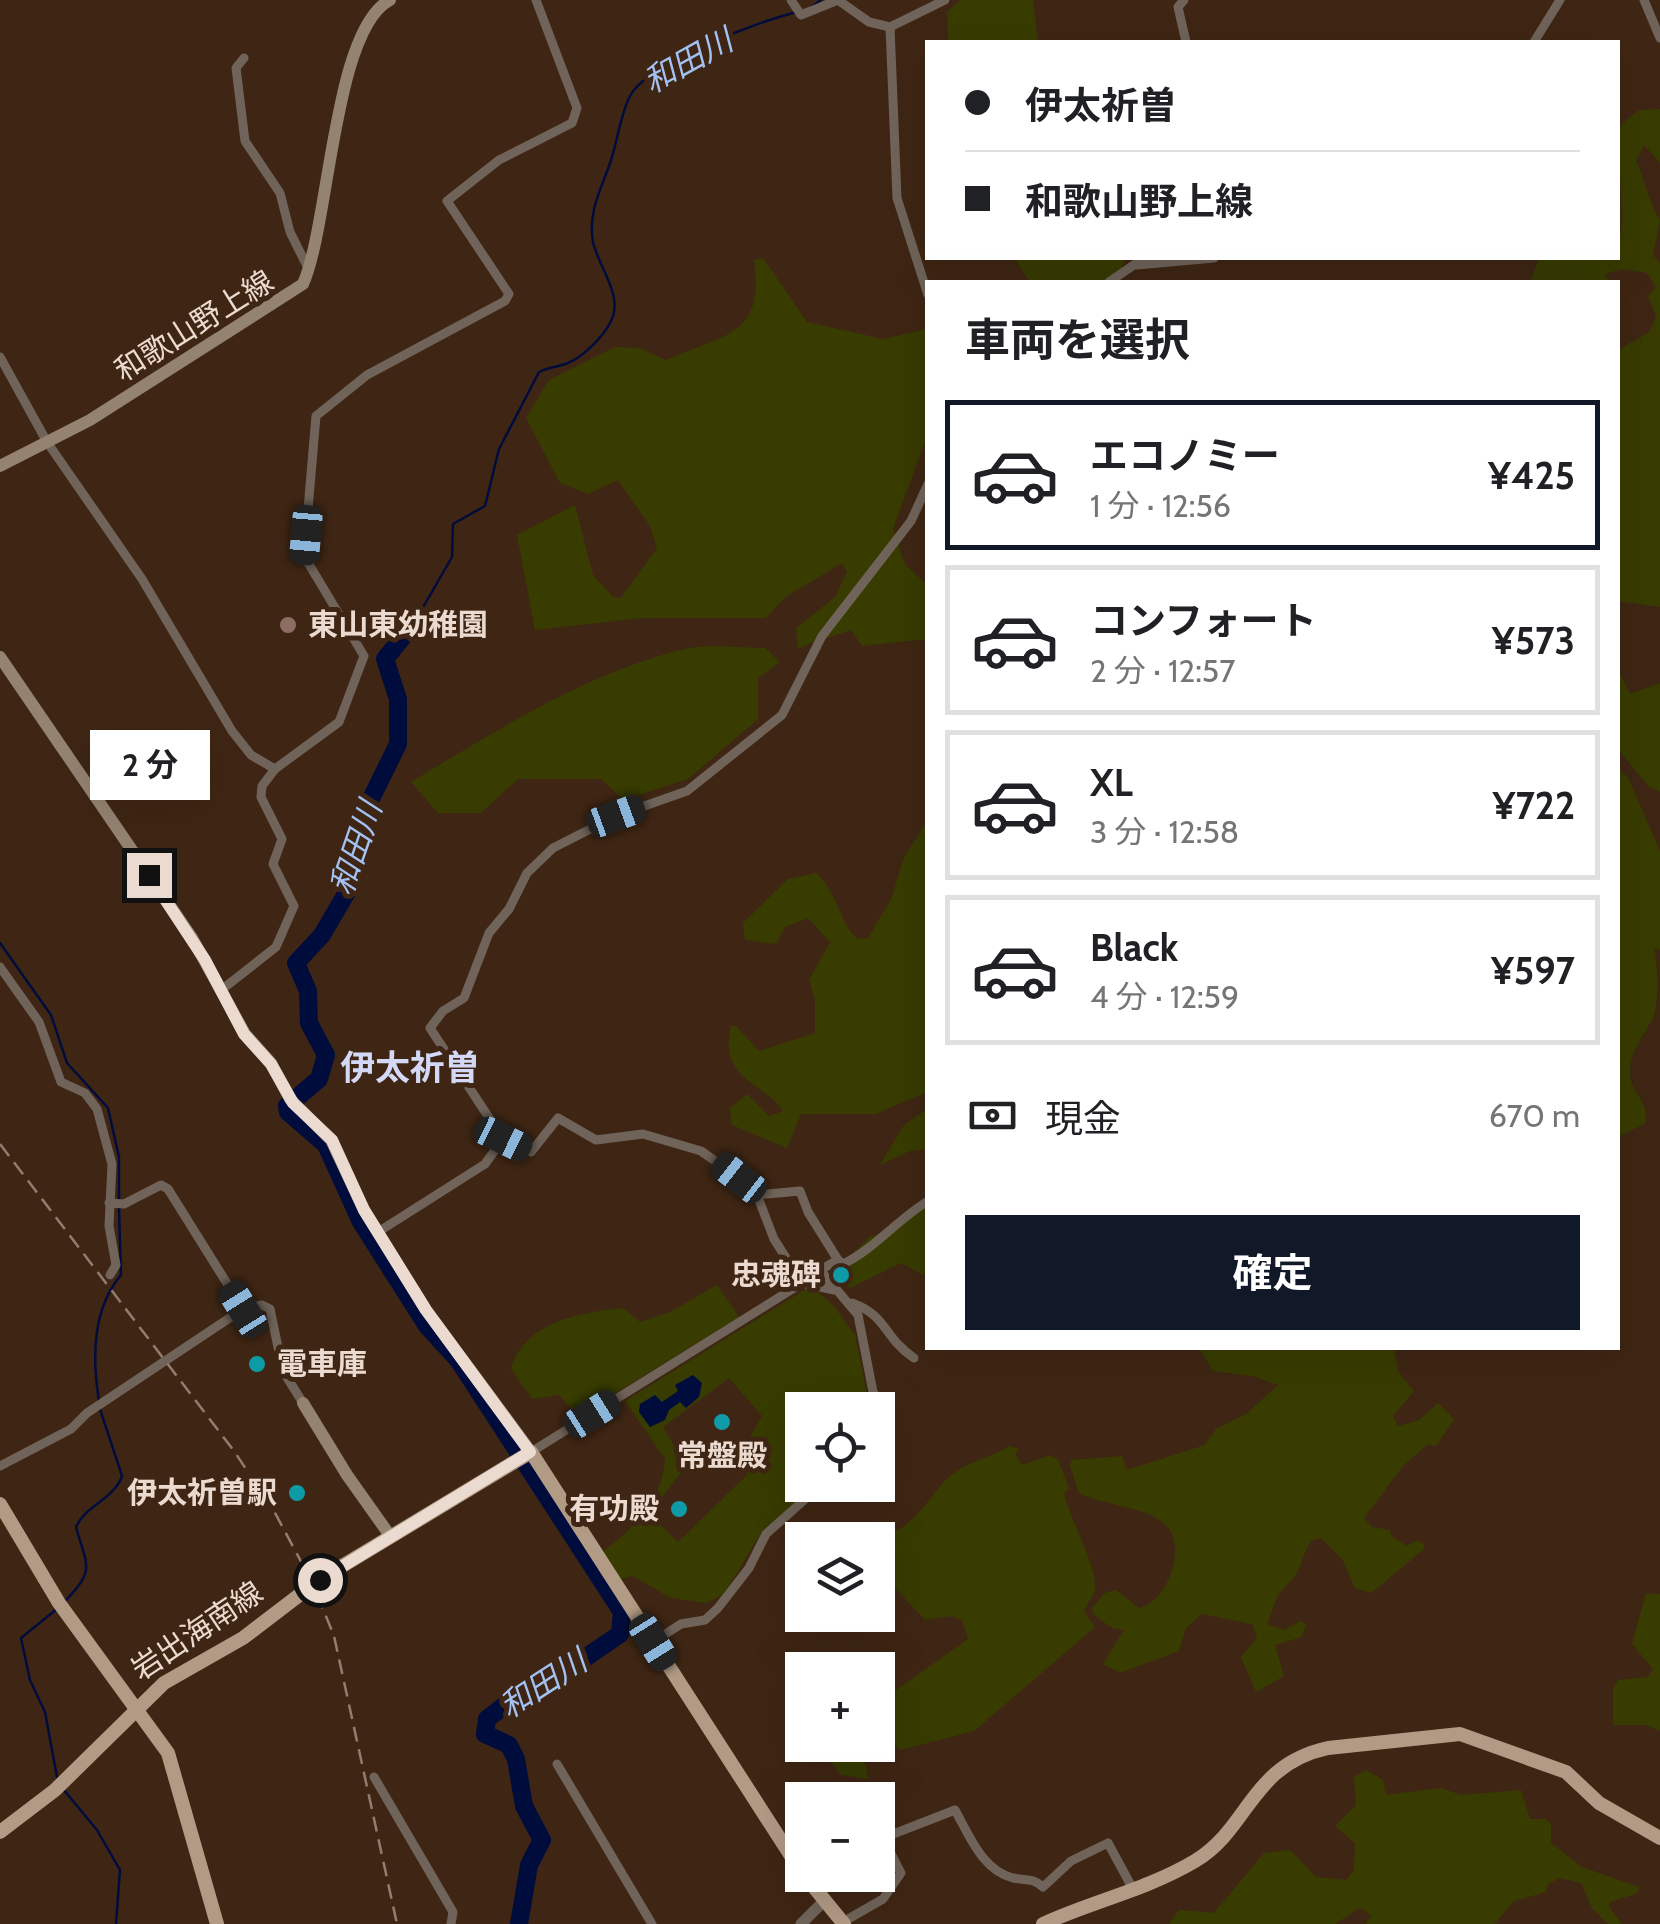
<!DOCTYPE html>
<html lang="ja">
<meta charset="utf-8">
<style>
:root{--surface:#fff;--page:#f2f2f2;--text:#202124;--muted:#757577;--line:#e0e0e0;--accent:#111827}
body{margin:0;font-family:Cabin,"Noto Sans JP",sans-serif;background:var(--page);color:var(--text);height:100vh;display:flex;flex-direction:column;font-size:38px;white-space:nowrap}
*{box-sizing:border-box;margin:0}
p{font-size:32px;color:var(--muted)}
.icon{flex:none;width:55px;height:55px;fill:none;stroke:currentColor;stroke-width:2;stroke-linecap:round;stroke-linejoin:round}
.map{position:relative;flex:1;overflow:hidden}
.panel{position:absolute;left:925px;top:280px;width:695px;height:1070px;display:flex;flex-direction:column;background:var(--surface);border-radius:0px;box-shadow:0 10px 40px #0002}
.panel>*{flex:none}
.top-card{position:absolute;left:925px;top:40px;width:695px;height:220px;border-radius:0px;box-shadow:0 10px 40px #0002;display:grid;align-content:center;height:220px;padding:0 40px;background:var(--surface)}
.tools{position:absolute;left:785px;top:1392px;display:grid;gap:20px}
.tools a{display:grid;place-items:center;width:110px;height:110px;border-radius:0px;background:var(--surface);box-shadow:0 10px 40px #0002;font-size:50px}
.end{position:absolute;width:45px;height:45px;margin:-22px;border:12px solid #ebdad0;background:#111;box-shadow:0 0 0 5px #111}
.from{border-radius:50%}
.bubble{position:absolute;height:70px;border-radius:0px;background:var(--surface);box-shadow:0 10px 40px #0002;font-size:32px;font-weight:700;line-height:70px;text-align:center}
.car{position:absolute;width:30px;height:60px;margin:-30px -15px;border-radius:12px;box-shadow:0 0 8px 2px #0007;background:linear-gradient(#222 24%,#8ab4d8 0 40%,#222 0 76%,#8ab4d8 0 86%,#222 0)}
.top-card b{display:flex;align-items:center;gap:35px;height:95px;font-size:38px}
.top-card b+b{border-top:2px solid var(--line)}
.top-card i{width:25px;height:25px;background:var(--text)}
ul{padding:0;list-style:none}
li{display:flex;align-items:center;gap:30px;height:150px;margin:0 20px 15px;padding:0 20px;border:5px solid var(--line);border-radius:0px}
li div{flex:1}
li b{display:block;font-size:38px}
li em{font-style:normal;font-weight:700}
li.current{border-color:var(--accent)}
li>.icon{width:90px;height:90px;stroke-width:1.5}
h2{padding:0 40px;font-size:45px;line-height:120px}
.pay{display:flex;align-items:center;gap:25px;height:110px;padding:0 40px;font-size:38px}
.pay p{margin-inline-start:auto}
.cta{display:flex;gap:20px;margin-top:auto;padding:20px 40px}
.cta a{flex:1;height:115px;border-radius:0px;background:var(--accent);color:#fff;font-size:40px;font-weight:700;line-height:115px;text-align:center}
.map>svg:first-child{display:block}
.green{fill:#383c00;fill-rule:evenodd}
.water{fill:#000c3c}
.lines{fill:none;stroke-linecap:round;stroke-linejoin:round}
.stream{stroke:#000c3c;stroke-width:2.5}
.river{stroke:#000c3c;stroke-width:18}
.minor{stroke:#70645a;stroke-width:9}
.tertiary{stroke:#70645a;stroke-width:11}
.secondary{stroke:#958372;stroke-width:12}
.primary{stroke:#b29b85;stroke-width:14}
.rail{stroke:#927d6e;stroke-width:2.5;stroke-dasharray:15 8;stroke-linecap:butt}
.route{stroke:#ebdad0;stroke-width:12}
.education-dot{fill:#8d6e63;stroke:#3f2614;stroke-width:4}
.culture-dot{fill:#0f9aa8;stroke:#3f2614;stroke-width:4}
.labels{text-anchor:middle;stroke-width:10;stroke-linejoin:round;paint-order:stroke}
.street-label{font-size:30px;fill:#ebdad0;stroke:#3f2614}
.poi-label{font-size:30px;font-weight:bold;fill:#ebdad0;stroke:#3f2614;text-anchor:end}
.water-label{font-size:32px;font-style:italic;fill:#a3c1f1;stroke:#3f2614}
.quarter-label{font-size:35px;font-weight:bold;fill:#d2d8f5;stroke:#3f2614}
</style>
<div class="map">
<svg width="1660" height="1924" viewBox="0 0 1660 1924">
<rect width="100%" height="100%" fill="#3f2614"/>
<g class="green">
<path d="M960 0H1033L1038 42H948L947 12Z"/>
<path d="M1660 109V163L1644 145 1636 161C1646 181 1648 202 1660 220L1653 255 1660 263V607L1618 601V350L1649 332 1656 317 1648 296 1656 287 1647 273 1622 269 1605 274 1609 282H1530L1539 258H1618L1622 219 1618 127 1639 110Z"/>
<path d="M763 258 807 322 883 339 927 329V436L893 529 905 564 927 585V639L862 646 851 630 798 648 796 628 835 597 847 572 842 563 784 598 766 618H642L535 630 517 535 575 505 593 575 613 597 621 598 657 548 650 526 618 480 588 494 560 483 526 418 549 380 615 347 640 348 666 360C725 334 765 336 754 260Z"/>
<path d="M1014 258H1125L1118 282H1030Z"/>
<path d="M765 648 780 662 758 678V719L688 779 624 800 601 779H518L481 813H438L411 782C496 731 583 675 680 650 705 643 738 648 765 648Z"/>
<path d="M1618 670 1630 694 1660 683V792L1649 787 1618 749Z"/>
<path d="M1618 769 1628 777 1660 851V950L1654 948C1658 964 1660 1005 1652 1020 1642 1038 1631 1050 1630 1072 1630 1093 1648 1098 1646 1123L1618 1137Z"/>
<path d="M927 821V1092L876 1114H801L787 1148 732 1125 730 1108 747 1094 769 1116 783 1111C764 1082 718 1080 731 1026H736L759 1051 815 1033V999L809 980 830 942 808 918 785 927 776 944 745 940 743 923 788 879 816 873C838 892 838 920 857 939L868 938 892 897 904 857Z"/>
<path d="M927 1109V1149L910 1151 880 1165 904 1125Z"/>
<path d="M927 1206V1272L923 1275 901 1263 850 1288 837 1281V1269L871 1236 896 1230Z"/>
<path d="M717 1285 739 1317 578 1416 559 1395 532 1399 511 1369C525 1321 580 1313 623 1308L640 1322 670 1312Z"/>
<path d="M811 1286 833 1305 855 1335 870 1409 802 1410V1485H815L762 1531 724 1594 706 1603 671 1598 633 1576 620 1579 602 1552C633 1530 663 1498 665 1459L625 1401ZM729 1378 762 1416 748 1440 747 1475 678 1542 649 1514 686 1466 663 1427Z"/>
<path d="M1199 1348H1394L1398 1371 1414 1391 1393 1416 1398 1426 1419 1420 1438 1403 1454 1419 1436 1446 1428 1444 1403 1466 1364 1518 1372 1527 1390 1530 1391 1536 1407 1546 1417 1540 1425 1545 1423 1550 1371 1593 1355 1588 1342 1559 1321 1538 1310 1541 1296 1575 1278 1595 1267 1624 1284 1630 1301 1621 1306 1624 1302 1637 1275 1645 1284 1676 1256 1692 1241 1657 1257 1638 1252 1624 1202 1614 1186 1628 1179 1651 1120 1673 1103 1664 1124 1630 1112 1628 1093 1614 1092 1608 1105 1593 1116 1590 1139 1608C1153 1606 1165 1589 1170 1576 1195 1503 1123 1514 1079 1493L1070 1466 1072 1460 1122 1456 1127 1470 1205 1445 1216 1429 1246 1414 1278 1385 1252 1376 1213 1371Z"/>
<path d="M1010 1446 1019 1449 1015 1454 1022 1465 1050 1455 1058 1459 1069 1489 1064 1493C1069 1518 1098 1567 1095 1589 1094 1596 1087 1603 1084 1611L1095 1627 974 1731 901 1750 878 1735V1703L968 1639 962 1620 952 1616 925 1620 895 1588 880 1579 878 1532C907 1541 932 1491 951 1475 967 1462 992 1457 1010 1446Z"/>
<path d="M1646 1593 1660 1594V1731L1646 1725H1613V1688L1618 1680 1648 1677 1653 1669 1632 1644Z"/>
<path d="M818 1745H847L866 1765 868 1779 841 1775Z"/>
<path d="M1366 1770 1383 1780 1386 1795 1441 1788 1461 1795 1521 1790 1530 1819H1546L1551 1824V1843L1582 1867 1639 1887 1638 1893 1610 1902 1609 1907 1622 1924H1608L1592 1908 1581 1883 1560 1878 1548 1884 1546 1892 1514 1901 1495 1924H1366L1371 1916 1360 1908 1335 1924H1169L1179 1910 1214 1913 1264 1853 1290 1850 1316 1877 1346 1880 1354 1870 1355 1843 1335 1826 1356 1805 1354 1777Z"/>
</g>
<path class="water" d="M693 1375 702 1383 699 1397 686 1408 680 1402 669 1410 665 1420 650 1427 639 1412 640 1404 655 1395 662 1402 678 1391 675 1385Z"/>
<g class="lines">
<g class="stream">
<path d="M810 8 821 0"/>
<path d="M414 623 452 557 453 524 485 506 499 449 539 372C549 367 558 367 568 363 583 357 604 336 611 321 624 296 598 266 593 242 588 215 599 193 608 169 617 146 619 118 630 96 648 62 760 21 797 12"/>
<path d="M0 943 51 1015 67 1063 108 1108 119 1157V1200"/>
<path d="M99 1401C92 1358 92 1309 121 1275L119 1208"/>
<path d="M64 1602C96 1570 87 1567 76 1527 86 1505 114 1499 122 1476L100 1409"/>
<path d="M57 1777 45 1712 30 1680 21 1638 58 1608"/>
<path d="M63 1789 97 1830 120 1870 116 1924"/>
</g>
<path class="river" d="M414 623 385 659 398 699V744L365 811 350 887 322 935 296 963 308 991 309 1023 326 1055 319 1079 287 1106 288 1112 326 1145 361 1222 427 1326 459 1361 622 1612 620 1634 537 1691 513 1699 487 1719 485 1734 509 1745 516 1759 524 1806 542 1840 529 1865 519 1924"/>
<g class="minor">
<path d="M791 0 801 15 838 0 869 22 890 27 945 0"/>
<path d="M1184 0 1178 7 1186 42"/>
<path d="M1644 0 1660 38"/>
<path d="M890 27 897 198 928 295"/>
<path d="M1534 42 1560 0"/>
<path d="M244 58 236 68 245 141 280 193 290 232 307 266"/>
<path d="M1137 265 1214 258"/>
<path d="M1109 282 1144 258"/>
<path d="M0 357 47 442 142 579 232 731 251 755 275 769"/>
<path d="M0 967 39 1022 61 1082 85 1093 97 1109 112 1164 109 1226 116 1265 110 1275"/>
<path d="M220 991 276 947 294 906 273 864 282 839 261 797 262 786 275 769 339 722 364 656 304 556 316 416 367 375 505 301 509 294 447 201 499 160 572 123 577 108 536 0"/>
<path d="M757 1195 800 1191 808 1212 838 1260"/>
<path d="M109 1203 124 1204 161 1185 168 1189 243 1309"/>
<path d="M378 1232 485 1164 503 1139"/>
<path d="M802 1283 774 1239 757 1195 739 1186V1178L701 1151 643 1134 596 1140 558 1118 531 1152 503 1139 430 1028 443 1011 464 998 489 933 509 909 527 873 553 848 616 816 687 791 782 715 822 636 911 521 928 484"/>
<path d="M852 1303C888 1316 883 1337 914 1358"/>
<path d="M878 1416 884 1408 873 1392 858 1315 820 1270 838 1260 843 1264C873 1250 898 1219 928 1201"/>
<path d="M531 1452 802 1283 834 1290"/>
<path d="M0 1466 71 1429 87 1413 243 1309 262 1305 270 1309 283 1371 303 1403"/>
<path d="M653 1642 681 1624 705 1620 718 1608 749 1568 766 1534 821 1485"/>
<path d="M557 1764 652 1924"/>
<path d="M374 1777 453 1912 451 1924"/>
<path d="M843 1922 883 1899 901 1873 883 1838 955 1810C969 1835 982 1870 1013 1878 1027 1881 1031 1877 1043 1887L1071 1861 1108 1843 1134 1891"/>
</g>
<path class="tertiary" d="M801 1924 823 1902"/>
<g class="secondary">
<path d="M0 466 90 420 303 284C330 223 333 30 390 0"/>
<path d="M0 657 192 938 245 1034 271 1063 290 1099 331 1140 364 1210 426 1310 531 1452"/>
<path d="M303 1403 347 1475 391 1537"/>
</g>
<g class="primary">
<path d="M0 1504 59 1603 168 1753 217 1924"/>
<path d="M0 1832 55 1790 164 1683 243 1638 319 1580 531 1452 802 1873"/>
<path d="M804 1875 844 1924"/>
<path d="M1043 1924C1093 1901 1146 1890 1195 1861 1250 1828 1250 1765 1328 1748L1460 1734 1566 1772 1599 1803 1660 1838"/>
</g>
<path class="rail" d="M0 1144 234 1451 274 1511 313 1584 334 1636 397 1924"/>
</g>
<g class="lines">
<path class="route" d="M149 875 205 960 244 1034 271 1064 293 1103 332 1140 364 1210 426 1310 530 1452 320 1580"/>
</g>
<circle class="education-dot" cx="288" cy="625" r="10"/>
<g class="culture-dot">
<circle cx="841" cy="1275" r="10"/>
<circle cx="257" cy="1364" r="10"/>
<circle cx="722" cy="1422" r="10"/>
<circle cx="297" cy="1493" r="10"/>
<circle cx="679" cy="1509" r="10"/>
</g>
<g class="labels">
<g class="street-label">
<text transform="translate(194 326) rotate(-32)" y="10">和歌山野上線</text>
<text transform="translate(197 1631) rotate(-34)" y="10">岩出海南線</text>
</g>
<g class="poi-label">
<text x="308" y="635" text-anchor="start">東山東幼稚園</text>
<text x="821" y="1285">忠魂碑</text>
<text x="277" y="1374" text-anchor="start">電車庫</text>
<text x="722" y="1466" text-anchor="middle">常盤殿</text>
<text x="277" y="1503">伊太祈曽駅</text>
<text x="659" y="1519">有功殿</text>
</g>
<g class="water-label">
<text transform="translate(688 61) rotate(-29)" y="11">和田川</text>
<text transform="translate(356 848) rotate(-71)" y="11">和田川</text>
<text transform="translate(543 1684) rotate(-33)" y="11">和田川</text>
</g>
<g class="quarter-label">
<text x="410" y="1080">伊太祈曽</text>
</g>
</g>
</svg>
<div class="tools">
<a><svg class="icon" aria-label="locate" viewBox="0 0 24 24"><circle cx="12" cy="12" r="6"/><path d="M12 2v4M12 18v4M2 12h4M18 12h4"/></svg></a>
<a><svg class="icon" aria-label="layers" viewBox="0 0 24 24"><path d="M12 4l9 5-9 5-9-5zM3 14l9 5 9-5"/></svg></a>
<a>+</a>
<a>−</a>
</div>
<i class="end from" style="left:320px;top:1580px"></i>
<i class="end" style="left:149px;top:875px"></i>
<div class="bubble" style="left:90px;top:730px;width:120px">2 分</div>
<i class="car" style="left:306px;top:535px;rotate:185deg"></i>
<i class="car" style="left:616px;top:816px;rotate:70deg"></i>
<i class="car" style="left:503px;top:1139px;rotate:116deg"></i>
<i class="car" style="left:739px;top:1178px;rotate:308deg"></i>
<i class="car" style="left:243px;top:1309px;rotate:328deg"></i>
<i class="car" style="left:592px;top:1414px;rotate:58deg"></i>
<i class="car" style="left:653px;top:1642px;rotate:148deg"></i>
<div class="top-card">
<b><i class="from"></i>伊太祈曽</b>
<b><i></i>和歌山野上線</b>
</div>
<section class="panel">
<h2>車両を選択</h2>
<ul>
<li class="current"><svg class="icon" aria-label="car" viewBox="0 0 24 24"><path d="M5 17H2v-5l4-1 3-4h7l3 4 3 1v5h-3M9 17h6M6 11h13"/><circle cx="7" cy="17" r="2"/><circle cx="17" cy="17" r="2"/></svg><div><b>エコノミー</b><p>1 分 · 12:56</p></div><em>¥425</em></li>
<li><svg class="icon" aria-label="car" viewBox="0 0 24 24"><path d="M5 17H2v-5l4-1 3-4h7l3 4 3 1v5h-3M9 17h6M6 11h13"/><circle cx="7" cy="17" r="2"/><circle cx="17" cy="17" r="2"/></svg><div><b>コンフォート</b><p>2 分 · 12:57</p></div><em>¥573</em></li>
<li><svg class="icon" aria-label="car" viewBox="0 0 24 24"><path d="M5 17H2v-5l4-1 3-4h7l3 4 3 1v5h-3M9 17h6M6 11h13"/><circle cx="7" cy="17" r="2"/><circle cx="17" cy="17" r="2"/></svg><div><b>XL</b><p>3 分 · 12:58</p></div><em>¥722</em></li>
<li><svg class="icon" aria-label="car" viewBox="0 0 24 24"><path d="M5 17H2v-5l4-1 3-4h7l3 4 3 1v5h-3M9 17h6M6 11h13"/><circle cx="7" cy="17" r="2"/><circle cx="17" cy="17" r="2"/></svg><div><b>Black</b><p>4 分 · 12:59</p></div><em>¥597</em></li>
</ul>
<div class="pay"><svg class="icon" aria-label="cash" viewBox="0 0 24 24"><path d="M3 7h18v10H3z"/><circle cx="12" cy="12" r="2"/></svg>現金<p>670 m</p></div>
<div class="cta"><a>確定</a></div>
</section>
</div>
